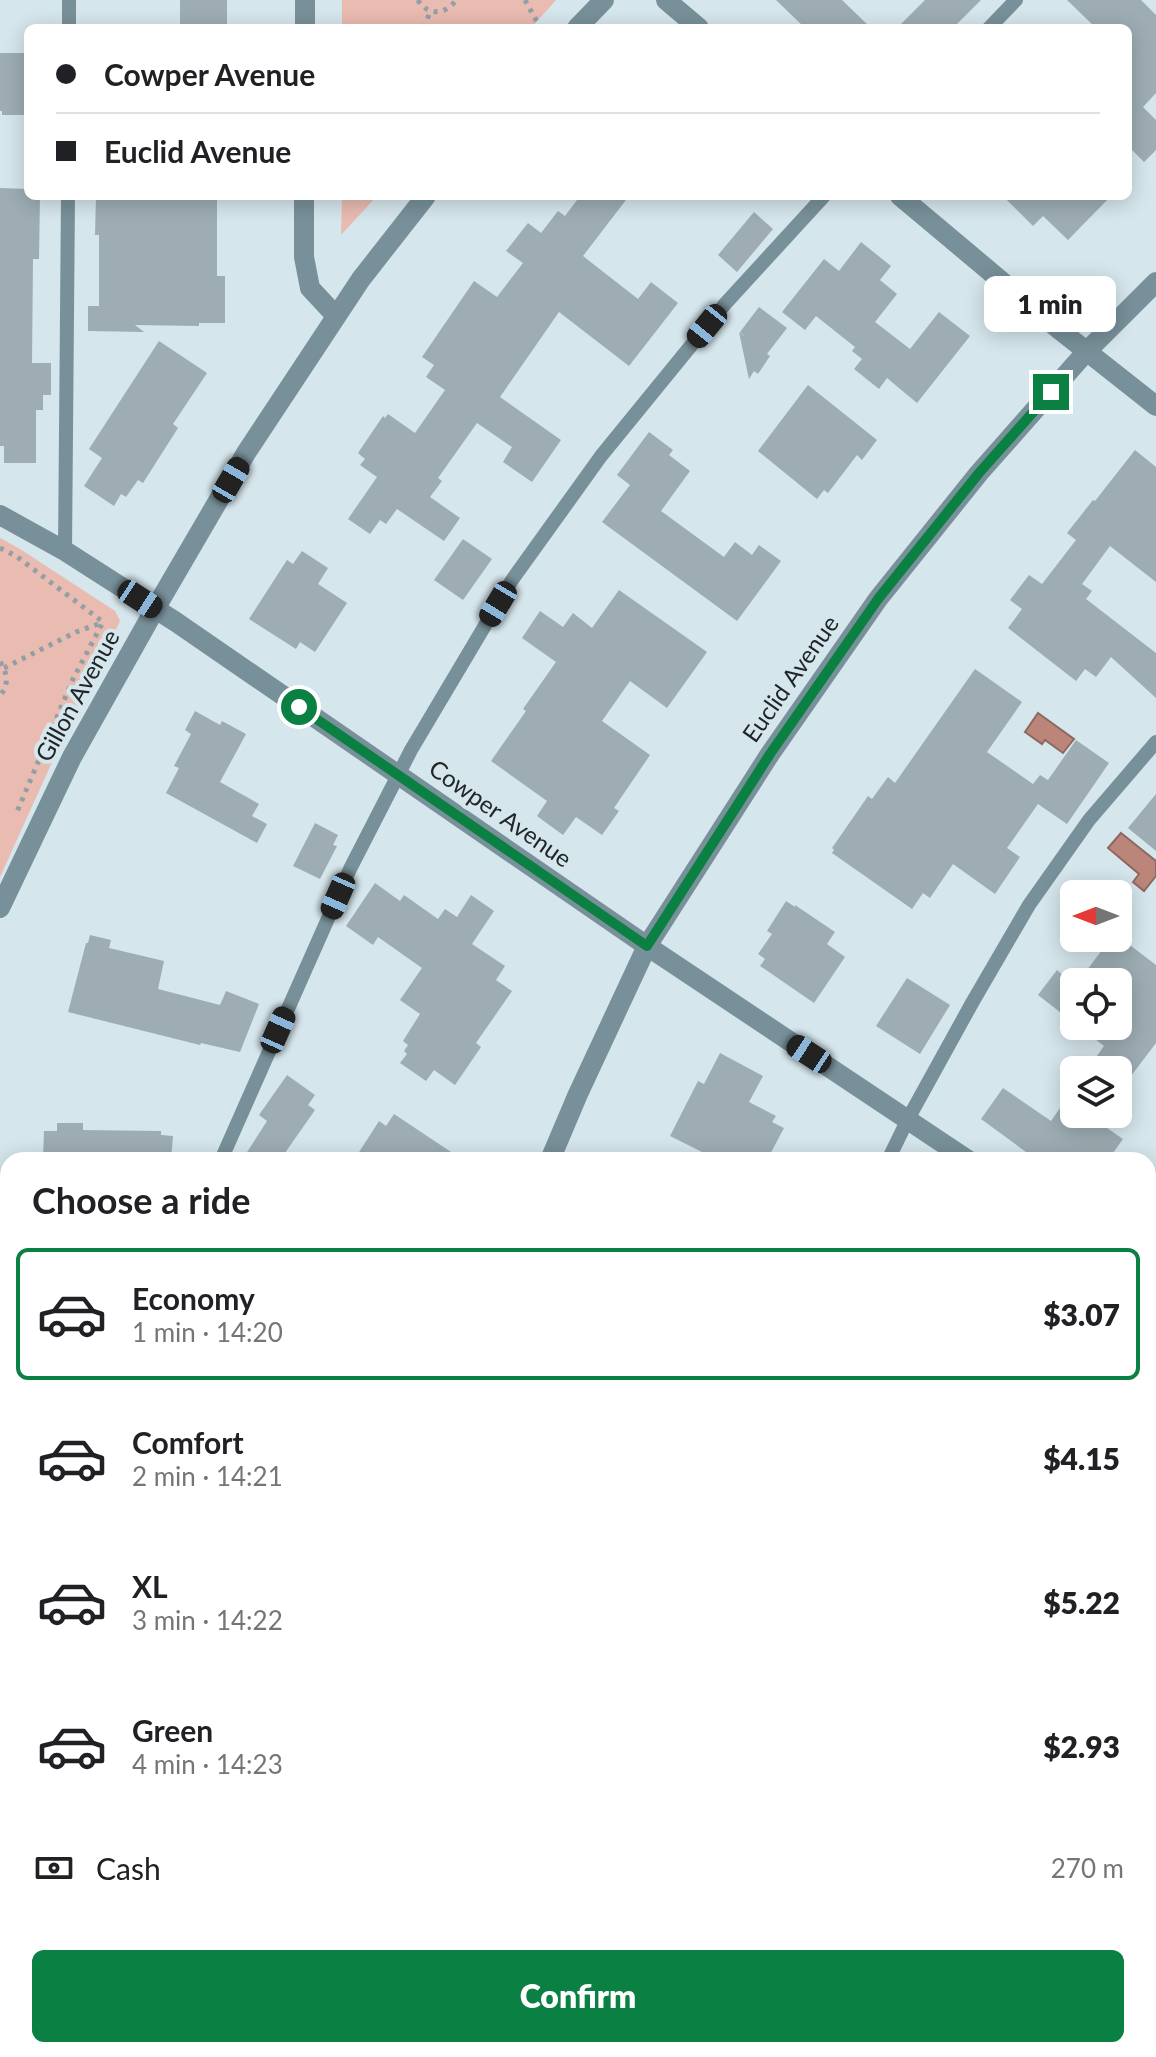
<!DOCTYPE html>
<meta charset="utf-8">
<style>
:root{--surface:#fff;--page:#f6f6f6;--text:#202124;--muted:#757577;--line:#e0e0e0;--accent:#0b8043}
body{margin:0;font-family:Lato,sans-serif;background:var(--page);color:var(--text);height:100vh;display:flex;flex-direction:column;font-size:30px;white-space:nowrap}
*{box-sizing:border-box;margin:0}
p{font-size:26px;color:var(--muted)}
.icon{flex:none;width:44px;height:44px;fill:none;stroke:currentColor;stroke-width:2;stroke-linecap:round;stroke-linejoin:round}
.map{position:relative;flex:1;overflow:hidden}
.panel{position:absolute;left:0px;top:1152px;width:1156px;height:906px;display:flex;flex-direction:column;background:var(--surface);border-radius:24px 24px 0 0;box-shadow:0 4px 20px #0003}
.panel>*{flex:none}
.top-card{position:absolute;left:24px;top:24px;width:1108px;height:176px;border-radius:12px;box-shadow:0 4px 20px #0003;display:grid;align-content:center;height:176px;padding:0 32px;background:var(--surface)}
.needle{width:52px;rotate:270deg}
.buttons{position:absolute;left:1060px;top:880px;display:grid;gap:16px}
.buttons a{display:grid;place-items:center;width:72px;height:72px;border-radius:12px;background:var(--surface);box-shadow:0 4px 20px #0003;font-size:40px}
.end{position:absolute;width:36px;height:36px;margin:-18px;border:10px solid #0b8043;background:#fff;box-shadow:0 0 0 4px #fff}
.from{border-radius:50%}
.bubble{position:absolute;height:56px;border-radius:12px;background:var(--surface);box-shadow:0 4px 20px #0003;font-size:26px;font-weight:800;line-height:56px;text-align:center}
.car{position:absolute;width:24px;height:48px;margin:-24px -12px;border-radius:10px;box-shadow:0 0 6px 2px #0007;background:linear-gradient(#222 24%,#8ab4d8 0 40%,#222 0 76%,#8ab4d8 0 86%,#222 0)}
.top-card b{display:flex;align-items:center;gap:28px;height:76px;font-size:30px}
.top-card b+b{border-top:2px solid var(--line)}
.top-card i{width:20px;height:20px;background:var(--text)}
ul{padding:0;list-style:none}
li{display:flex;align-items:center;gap:24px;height:132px;margin:0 16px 12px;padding:0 16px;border:4px solid transparent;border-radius:12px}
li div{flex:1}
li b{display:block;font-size:30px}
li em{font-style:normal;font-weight:800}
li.on{border-color:var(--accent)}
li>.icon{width:72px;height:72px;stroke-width:1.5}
h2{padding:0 32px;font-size:36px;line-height:96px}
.pay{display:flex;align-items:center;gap:20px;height:88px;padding:0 32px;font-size:30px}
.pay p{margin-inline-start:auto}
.action{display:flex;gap:16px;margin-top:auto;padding:16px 32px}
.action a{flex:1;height:92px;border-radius:12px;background:var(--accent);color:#fff;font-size:32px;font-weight:800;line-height:92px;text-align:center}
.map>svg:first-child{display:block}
.green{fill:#e9bbb1}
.water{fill:#bb8579;stroke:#8c6861;stroke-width:2}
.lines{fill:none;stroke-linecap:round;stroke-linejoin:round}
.stream{stroke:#8c6861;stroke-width:8}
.building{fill:#9dadb3}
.path{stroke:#929fa4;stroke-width:5;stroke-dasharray:4 6;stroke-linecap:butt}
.service{stroke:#789099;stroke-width:14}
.minor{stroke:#789099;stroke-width:20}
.route{stroke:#0b8043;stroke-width:10}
.labels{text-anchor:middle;stroke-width:8;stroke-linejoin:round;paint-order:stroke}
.street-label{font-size:24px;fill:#202628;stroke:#d5e6ec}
</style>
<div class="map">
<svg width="1156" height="2057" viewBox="0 0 1156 2057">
<rect width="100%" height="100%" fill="#d5e6ec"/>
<g class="green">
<path d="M342 0H556L531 28H342Z"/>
<path d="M342 196H377L341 235Z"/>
<path d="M0 538 20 549 115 611 120 621 58 749 0 877Z"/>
<path d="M848 2050H945V2057H822Z"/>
<path d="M1018 2050H1070L1100 2057H1013Z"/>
</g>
<g class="water">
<path d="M1038 713 1074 739 1063 753 1045 740 1042 744 1025 732Z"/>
<path d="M1121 833 1156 861V876L1144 891 1133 882 1139 874 1108 848Z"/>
</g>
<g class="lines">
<path class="stream" d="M298 2050 299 2057"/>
</g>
<g class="building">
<rect x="180" y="0" width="47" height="28"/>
<path d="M776 0H842L871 28H805Z"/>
<path d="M925 0H981L953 28H897Z"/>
<path d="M1067 0H1141L1156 15V93L1143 107 1156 120V150L1144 162 1128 146V28H1096Z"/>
<path d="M0 53H28V115H2V111H0Z"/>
<path d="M0 188 28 189V196H40L39 259H33L32 363H51V395H43V410H36V463H4V446H0Z"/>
<path d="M96 196H217V276H225V323H199V326L135 325 144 332 88 331V306H99V235H95Z"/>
<path d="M580 196H629L583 256 638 299 651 282 678 303 629 366 559 312 500 397 561 440 532 482 503 462 512 447 477 423 438 478 442 481 430 497 460 518 444 541 397 509 386 524 380 520 370 534 348 519 377 477 360 465 365 459 358 453 383 416 385 418 388 414 415 433 445 390 426 377 434 365 422 357 474 281 497 297 523 263 506 251 528 223 541 233 558 211 565 216Z"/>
<path d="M1003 196H1111L1068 240 1043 216 1033 226Z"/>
<path d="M754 212 773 229 737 272 718 255Z"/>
<path d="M861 242 891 266 880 280 897 294 875 322 910 349 939 312 970 336 917 403 887 378 879 389 854 369 862 359 852 351 855 347 816 316 805 330 782 312 824 259 839 271Z"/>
<path d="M759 307 787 328 767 354 770 356 758 374 754 371 749 379 739 332 744 336 740 332Z"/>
<path d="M159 341 207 373 173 424 178 428 143 483 138 480 126 497 121 494 114 506 84 486 102 458 89 449Z"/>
<path d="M808 385 877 440 862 460 857 455 828 493 824 490 817 499 758 451Z"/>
<path d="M649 432 673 450 669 455 690 471 661 511 724 557 735 542 752 555 759 545 781 561 737 621 602 522 630 485 617 475Z"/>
<path d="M1135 450 1156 467V582L1110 546 1082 584 1092 591 1086 599 1156 653V698L1111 657 1096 677 1085 669 1076 681 1008 628 1022 609 1010 600 1029 575 1042 584 1076 540 1067 533 1093 500 1095 501Z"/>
<path d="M463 539 492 559 463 600 434 580Z"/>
<path d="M302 551 328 568 318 584 347 603 315 652 300 642 296 649 249 619 287 560 293 564Z"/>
<path d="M619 590 707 652 667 708 630 681 602 721 650 755 614 808 619 811 602 835 576 817 563 835 537 816 547 801 491 761 526 711 523 709 556 662 522 638 540 611 563 627 573 613 592 628Z"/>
<path d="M975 669 1022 702 987 752 1033 784 1040 775 1048 780 1076 740 1109 763 1067 824 1038 804 1007 848 1020 857 995 894 953 864 930 898 923 893 912 909 832 853 834 850 832 848 868 796 872 799 888 777 895 783Z"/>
<path d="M195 711 220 725 222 721 246 734 220 782 259 804 252 816 267 824 257 843 166 793 179 768 174 766 191 734 185 730Z"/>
<path d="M1156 794V851L1128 828Z"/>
<path d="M315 823 338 835 333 845 337 846 320 879 293 866Z"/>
<path d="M375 883 400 901 404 895 438 919 445 909 457 917 471 895 494 911 472 944 505 966 496 980 512 991 476 1043 481 1047 455 1085 434 1070 426 1081 400 1063 407 1054 404 1051 408 1045 403 1041 420 1014 400 1000 422 968 378 937 373 945 346 926Z"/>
<path d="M786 901 795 907V905L835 932 827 944 845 957 814 1003 760 966 765 959 758 954 772 934 767 931Z"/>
<path d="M90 935 111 940 109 948 164 961 158 989 220 1005 226 991 259 1004 240 1052 201 1043 200 1045 68 1012 86 943H88Z"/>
<path d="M1118 936 1156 965V1043L1118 1093V1070H1087L1104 1046 1078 1026H1118V982H1078L1111 938H1118Z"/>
<path d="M1057 970 1074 984V1023L1038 995Z"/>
<path d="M907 978 950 1005 920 1054 876 1026Z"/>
<path d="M720 1053 763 1076 749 1102 776 1116 772 1122 784 1128 767 1160H699L702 1152 670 1136 698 1081 704 1084Z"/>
<path d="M287 1075 315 1095 308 1105 315 1110 280 1160H242L267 1121 259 1115Z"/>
<path d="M1003 1088 1051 1121 1074 1088V1114H1116L1107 1128 1123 1139 1108 1160H1037L981 1119Z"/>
<path d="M394 1114 463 1160H354L379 1121 386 1126Z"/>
<path d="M57 1123H83V1130L161 1131V1135L173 1136 171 1160H43L44 1131H57Z"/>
</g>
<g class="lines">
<g class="path">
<path d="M418 0C427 16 446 15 456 0"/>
<path d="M525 0 537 22"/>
<path d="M424 28 430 12"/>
<path d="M0 548 16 556 103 622 73 679 17 812"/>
<path d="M0 662C8 674 9 684 0 696"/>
<path d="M4 668 76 632 101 623"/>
</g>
<g class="service">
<path d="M69 28V0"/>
<path d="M989 28 1016 0"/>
<path d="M65 551 68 196"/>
<path d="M221 1160 350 869 411 750 512 580 601 456 725 304 824 196"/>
<path d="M888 1160 908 1119 972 1003 1029 905 1089 820 1156 742"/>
<path d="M0 1711 8 1703"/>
<path d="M29 2057V2050"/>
</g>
<g class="minor">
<path d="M666 0 699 28"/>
<path d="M305 28V0"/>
<path d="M577 28 604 0"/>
<path d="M304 196V257L310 288 336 316"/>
<path d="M900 196 1061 331 1156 406"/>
<path d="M0 515 65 551 176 622 647 946 968 1160"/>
<path d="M0 908 72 757 155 609 246 453 361 279 426 196"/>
<path d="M550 1160 578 1094 647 946 770 754 878 599 979 473 1086 352 1156 282"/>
<path d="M1148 1295 1156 1279"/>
<path d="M0 1560 8 1601"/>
<path d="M0 1926 8 1934"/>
<path d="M118 2050 125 2057"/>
<path d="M431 2050 438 2057"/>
<path d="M978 2050V2057"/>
<path d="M1139 2050 1156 2055"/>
<path d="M373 2057V2050"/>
<path d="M772 2057 793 2050"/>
</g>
</g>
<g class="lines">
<path class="route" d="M299 707 647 946 770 754 878 599 979 473 1051 392"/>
</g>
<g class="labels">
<g class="street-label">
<text transform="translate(791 679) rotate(-55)" y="8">Euclid Avenue</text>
<text transform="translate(78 696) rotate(-61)" y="8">Gillon Avenue</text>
<text transform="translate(500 814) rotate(35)" y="8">Cowper Avenue</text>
</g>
</g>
</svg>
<div class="buttons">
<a><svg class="needle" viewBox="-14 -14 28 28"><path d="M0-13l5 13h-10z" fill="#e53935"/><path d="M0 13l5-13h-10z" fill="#757577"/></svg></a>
<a><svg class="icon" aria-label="locate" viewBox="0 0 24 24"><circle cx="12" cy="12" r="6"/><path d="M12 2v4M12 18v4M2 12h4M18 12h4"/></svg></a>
<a><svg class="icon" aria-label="layers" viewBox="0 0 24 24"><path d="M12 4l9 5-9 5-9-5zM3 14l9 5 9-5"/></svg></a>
</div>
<i class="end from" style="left:299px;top:707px"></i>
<i class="end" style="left:1051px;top:392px"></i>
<div class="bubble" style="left:984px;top:276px;width:132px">1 min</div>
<i class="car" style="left:707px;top:326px;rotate:219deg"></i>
<i class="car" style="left:231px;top:480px;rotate:30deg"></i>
<i class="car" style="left:140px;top:599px;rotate:123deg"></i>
<i class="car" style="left:498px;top:604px;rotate:211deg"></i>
<i class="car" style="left:338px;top:896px;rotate:204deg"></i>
<i class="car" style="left:278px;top:1030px;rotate:24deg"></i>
<i class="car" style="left:809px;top:1054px;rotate:303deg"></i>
<div class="top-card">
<b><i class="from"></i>Cowper Avenue</b>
<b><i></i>Euclid Avenue</b>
</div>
<section class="panel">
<h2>Choose a ride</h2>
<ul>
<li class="on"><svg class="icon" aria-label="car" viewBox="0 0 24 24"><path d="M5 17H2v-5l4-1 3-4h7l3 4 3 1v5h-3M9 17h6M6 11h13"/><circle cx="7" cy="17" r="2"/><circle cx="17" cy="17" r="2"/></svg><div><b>Economy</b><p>1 min · 14:20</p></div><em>$3.07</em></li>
<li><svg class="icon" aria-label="car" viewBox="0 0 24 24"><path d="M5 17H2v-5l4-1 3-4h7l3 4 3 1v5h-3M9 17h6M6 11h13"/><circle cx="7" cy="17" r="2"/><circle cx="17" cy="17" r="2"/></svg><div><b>Comfort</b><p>2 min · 14:21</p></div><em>$4.15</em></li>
<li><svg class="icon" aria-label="car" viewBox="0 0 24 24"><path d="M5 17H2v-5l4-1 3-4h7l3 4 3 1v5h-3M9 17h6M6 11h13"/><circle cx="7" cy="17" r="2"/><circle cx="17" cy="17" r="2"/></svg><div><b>XL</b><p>3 min · 14:22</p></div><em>$5.22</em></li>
<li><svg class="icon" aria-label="car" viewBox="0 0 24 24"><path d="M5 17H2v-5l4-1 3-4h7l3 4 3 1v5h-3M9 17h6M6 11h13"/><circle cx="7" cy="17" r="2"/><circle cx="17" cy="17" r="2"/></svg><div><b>Green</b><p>4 min · 14:23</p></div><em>$2.93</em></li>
</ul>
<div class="pay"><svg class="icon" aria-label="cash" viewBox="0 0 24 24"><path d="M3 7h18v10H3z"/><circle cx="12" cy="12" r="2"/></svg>Cash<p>270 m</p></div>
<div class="action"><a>Confirm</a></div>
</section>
</div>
